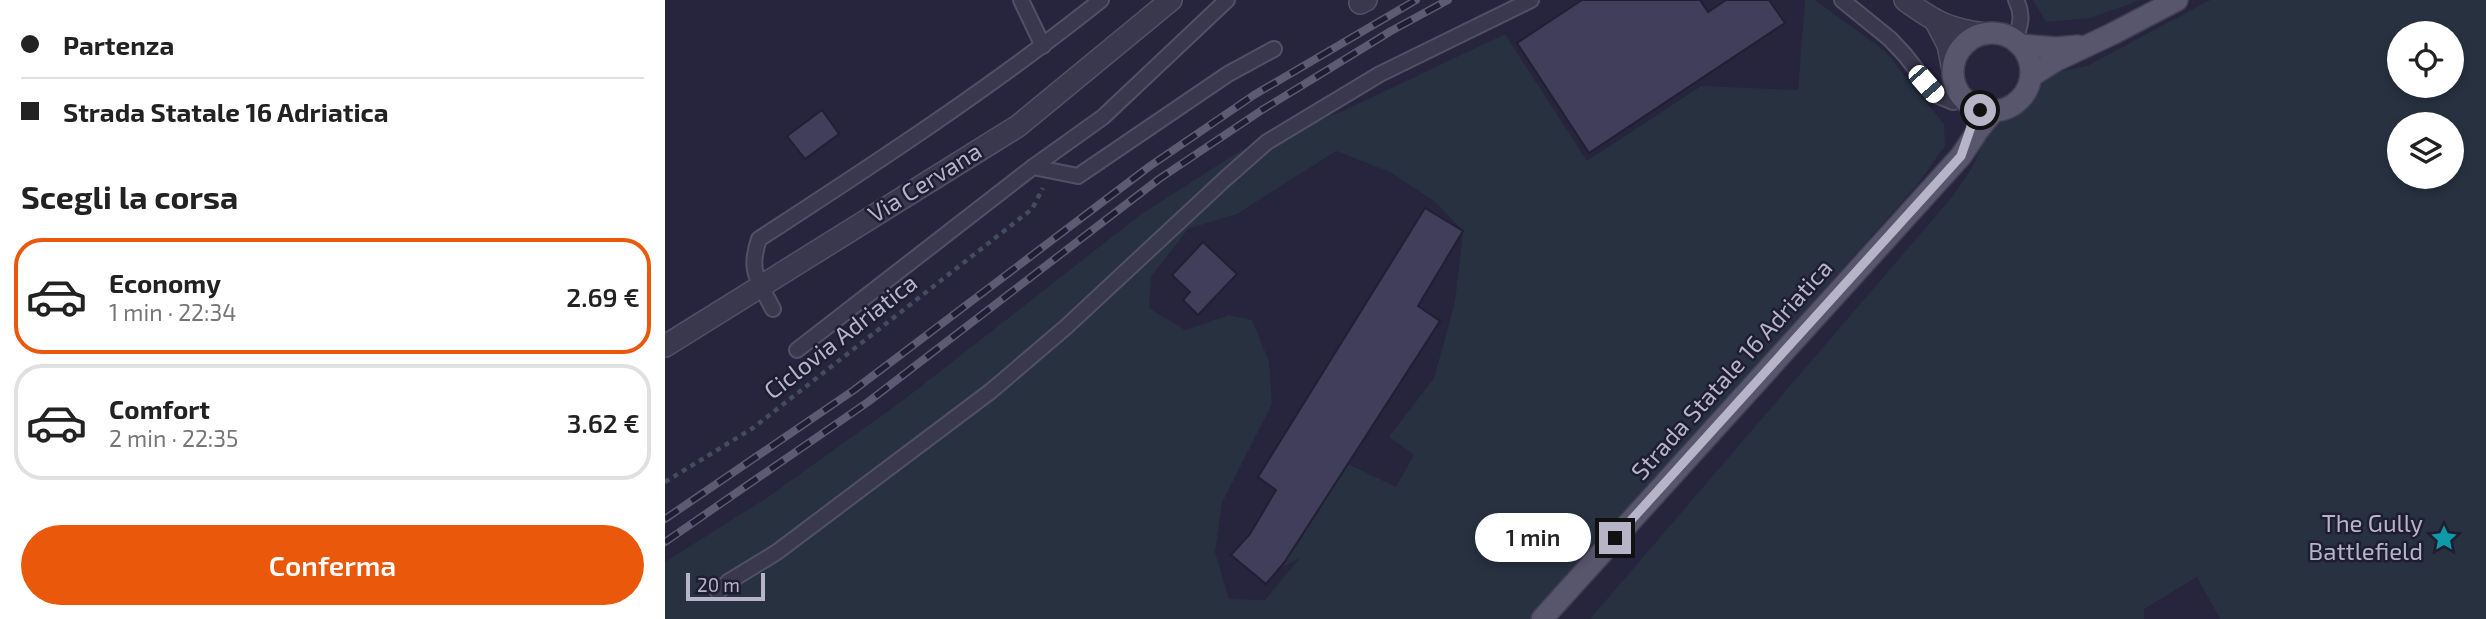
<!DOCTYPE html>
<html lang="it">
<meta charset="utf-8">
<style>
:root{--surface:#fff;--page:#f6f6f6;--text:#222;--muted:#767676;--line:#e0e0e0;--accent:#ea580c}
body{margin:0;font-family:"Exo 2",sans-serif;background:var(--page);color:var(--text);height:100vh;display:flex;flex-direction:column;font-size:26px;white-space:nowrap}
*{box-sizing:border-box;margin:0}
p{font-size:23px;color:var(--muted)}
.icon{flex:none;width:38px;height:38px;fill:none;stroke:currentColor;stroke-width:2;stroke-linecap:round;stroke-linejoin:round}
.map{position:relative;flex:1;overflow:hidden}
.drawer{display:flex;flex-direction:column;background:var(--surface);width:665px}
.drawer>*{flex:none}
.banner{display:grid;align-content:center;height:154px;padding:0 21px;background:var(--surface)}
.tools{position:absolute;left:1722px;top:21px;display:grid;gap:14px}
.tools a{display:grid;place-items:center;width:77px;height:77px;border-radius:50%;background:var(--surface);box-shadow:0 4px 10px #0003;font-size:35px}
.scale{position:absolute;left:21px;bottom:18px;width:79px;box-sizing:border-box;padding-left:7px;border:4px solid #b7b4c8;border-top:0;font-size:19px;line-height:24px;white-space:nowrap;color:#b7b4c8;-webkit-text-stroke:5px #1f1d32;paint-order:stroke}
.end{position:absolute;width:32px;height:32px;margin:-16px;border:9px solid #b7b4c8;background:#111;box-shadow:0 0 0 4px #111}
.from{border-radius:50%}
.bubble{position:absolute;height:49px;border-radius:24px;background:var(--surface);box-shadow:0 4px 10px #0003;font-size:23px;font-weight:600;line-height:49px;text-align:center}
.car{position:absolute;width:21px;height:42px;margin:-21px -10px;border-radius:9px;box-shadow:0 0 5px 2px #0007;background:linear-gradient(#fff 24%,#345 0 40%,#fff 0 76%,#345 0 86%,#fff 0)}
.banner b{display:flex;align-items:center;gap:24px;height:66px;font-size:26px}
.banner b+b{border-top:2px solid var(--line)}
.banner i{width:18px;height:18px;background:var(--text)}
ul{padding:0;list-style:none}
li{display:flex;align-items:center;gap:21px;height:116px;margin:0 14px 10px;padding:0 7px;border:4px solid var(--line);border-radius:28px}
li div{flex:1}
li b{display:block;font-size:26px}
li em{font-style:normal;font-weight:600}
li.current{border-color:var(--accent)}
li>.icon{width:63px;height:63px;stroke-width:1.5}
h2{padding:0 21px;font-size:32px;line-height:84px}
.primary-button{display:flex;gap:14px;margin-top:auto;padding:14px 21px}
.primary-button a{flex:1;height:80px;border-radius:42px;background:var(--accent);color:#fff;font-size:28px;font-weight:600;line-height:80px;text-align:center}
main{display:flex;flex:1;min-height:0}
.map>svg:first-child{display:block}
.green{fill:#273140;fill-rule:evenodd}
.building{fill:#413e5b;stroke:#211f34;stroke-width:2}
.lines{fill:none;stroke-linecap:round;stroke-linejoin:round}
.service-casing{stroke:#525065;stroke-width:18}
.minor-casing{stroke:#525065;stroke-width:24}
.tertiary-casing{stroke:#525065;stroke-width:24}
.primary-casing{stroke:#413e53;stroke-width:24}
.path{stroke:#444d5b;stroke-width:4.5;stroke-dasharray:5 5;stroke-linecap:butt}
.service{stroke:#3a384d;stroke-width:14}
.minor{stroke:#3a384d;stroke-width:21}
.tertiary{stroke:#3a384d;stroke-width:21}
.primary{stroke:#58566d;stroke-width:21}
.rail-casing{stroke:#5d5a74;stroke-width:8}
.rail{stroke:#1f1d32;stroke-width:5;stroke-dasharray:16;stroke-linecap:butt}
.route{stroke:#b7b4c8;stroke-width:9}
.labels{text-anchor:middle;stroke-width:5;stroke-linejoin:round;paint-order:stroke}
.street-label{font-size:24px;fill:#b7b4c8;stroke:#1f1d32}
.poi-label{font-size:24px;fill:#b7b4c8;stroke:#1f1d32;text-anchor:end}
</style>
<main>
<section class="drawer">
<div class="banner">
<b><i class="from"></i>Partenza</b>
<b><i></i>Strada Statale 16 Adriatica</b>
</div>
<h2>Scegli la corsa</h2>
<ul>
<li class="current"><svg class="icon" aria-label="car" viewBox="0 0 24 24"><path d="M5 17H2v-5l4-1 3-4h7l3 4 3 1v5h-3M9 17h6M6 11h13"/><circle cx="7" cy="17" r="2"/><circle cx="17" cy="17" r="2"/></svg><div><b>Economy</b><p>1 min · 22:34</p></div><em>2.69 €</em></li>
<li><svg class="icon" aria-label="car" viewBox="0 0 24 24"><path d="M5 17H2v-5l4-1 3-4h7l3 4 3 1v5h-3M9 17h6M6 11h13"/><circle cx="7" cy="17" r="2"/><circle cx="17" cy="17" r="2"/></svg><div><b>Comfort</b><p>2 min · 22:35</p></div><em>3.62 €</em></li>
</ul>
<div class="primary-button"><a>Conferma</a></div>
</section>
<div class="map">
<svg width="1821" height="619" viewBox="0 0 1821 619">
<rect width="100%" height="100%" fill="#27243d"/>
<g class="green">
<path d="M1140 0H1150L1220 51 1279 124 1280 146 1252 185 865 619H0V562L103 497 241 398 475 215 575 151 680 110 840 34 922 161 1036 86 1133 90ZM671 151 725 172 769 201 798 231 790 302 769 378 724 437 749 455 731 487 683 464 615 568 635 558 600 600 564 599 550 552 557 503 607 404 604 361 587 320 564 315 520 330 484 308 486 277 523 229 572 214Z"/>
<path d="M1368 0H1476L1425 18 1381 22Z"/>
<path d="M1545 0H1821V619H1555L1532 577 1479 609V619H925L1287 197 1307 168 1323 132 1335 118 1354 110 1360 104 1373 82 1384 74 1422 66ZM1734 33H1787V86H1734ZM1734 124H1787V177H1734Z"/>
</g>
<g class="building">
<path d="M917 0H1035L1043 12 1061 0H1104L1120 23 924 153 852 43Z"/>
<path d="M157 110 174 134 140 159 122 136Z"/>
<path d="M760 208 798 231 753 306 775 321 619 563 601 584 566 555 585 534 611 490 593 477Z"/>
<path d="M538 242 572 274 533 315 518 300 525 292 507 275Z"/>
</g>
<g class="lines">
<defs>
<g id="service">
<path d="M356 0 378 46"/>
<path d="M1177 0 1225 39 1240 55 1271 95 1288 102 1299 100"/>
<path d="M1350 40C1355 26 1359 15 1351 0"/>
<path d="M368 167 413 176 563 74 609 49"/>
<path d="M108 309C93 280 83 271 94 239 211 163 327 87 436 0"/>
<path d="M132 350 368 167 438 117 562 0"/>
<path d="M53 592 63 582 112 552 326 391 401 327 560 179 602 142 715 74 866 0"/>
</g>
<path id="minor" d="M695 3 701 0"/>
<g id="tertiary">
<path d="M1240 0C1270 22 1283 29 1319 34"/>
<path d="M1271 22 1283 45 1288 70"/>
<path d="M0 346 353 126 506 0"/>
</g>
<g id="primary">
<circle cx="1327" cy="72" r="39"/>
<path d="M1355 45 1392 48 1413 46"/>
<path d="M1366 76 1390 61 1447 34 1512 0"/>
<path d="M877 619 1296 156 1314 129 1328 112"/>
</g>
</defs>
<use href="#service" class="service-casing"/>
<use href="#minor" class="minor-casing"/>
<use href="#tertiary" class="tertiary-casing"/>
<use href="#primary" class="primary-casing"/>
<path class="path" d="M0 482 88 428 367 209 378 188"/>
<use href="#service" class="service"/>
<use href="#minor" class="minor"/>
<use href="#tertiary" class="tertiary"/>
<use href="#primary" class="primary"/>
<defs>
<g id="rail">
<path d="M0 519 189 390 485 166 589 95 751 0"/>
<path d="M0 542 203 402 494 179 597 110 726 31 783 0"/>
</g>
</defs>
<use href="#rail" class="rail-casing"/>
<use href="#rail" class="rail"/>
</g>
<g class="lines">
<path class="route" d="M950 538 1296 156 1306 127 1304 104 1315 110"/>
</g>
<defs>
<symbol id="sight-bare" viewBox="-9 -9 18 18"><path d="M0-6L1.8-2.2L6-1.7L2.9 1.2L3.7 5.4L0 3.3L-3.7 5.4L-2.9 1.2L-6-1.7L-1.8-2.2Z" fill="#0f9aa8" stroke="#1f1d32" stroke-width="2.5" paint-order="stroke"/></symbol>
</defs>
<g fill-rule="evenodd">
<use href="#sight-bare" x="1760" y="519" width="38" height="38"/>
</g>
<g class="labels">
<g class="street-label">
<text transform="translate(260 183) rotate(-32)" y="8">Via Cervana</text>
<text transform="translate(176 337) rotate(-38)" y="8">Ciclovia Adriatica</text>
<text transform="translate(1067 370) rotate(-48)" y="8">Strada Statale 16 Adriatica</text>
</g>
<g class="poi-label">
<text x="1758" y="532">The Gully<tspan x="1758" dy="28">Battlefield</tspan></text>
</g>
</g>
</svg>
<div class="tools">
<a><svg class="icon" aria-label="locate" viewBox="0 0 24 24"><circle cx="12" cy="12" r="6"/><path d="M12 2v4M12 18v4M2 12h4M18 12h4"/></svg></a>
<a><svg class="icon" aria-label="layers" viewBox="0 0 24 24"><path d="M12 4l9 5-9 5-9-5zM3 14l9 5 9-5"/></svg></a>
</div>
<div class="scale">20 m</div>
<i class="end from" style="left:1315px;top:110px"></i>
<i class="end" style="left:950px;top:538px"></i>
<div class="bubble" style="left:810px;top:513px;width:116px">1 min</div>
<i class="car" style="left:1261px;top:84px;rotate:139deg"></i>
</div>
</main>
